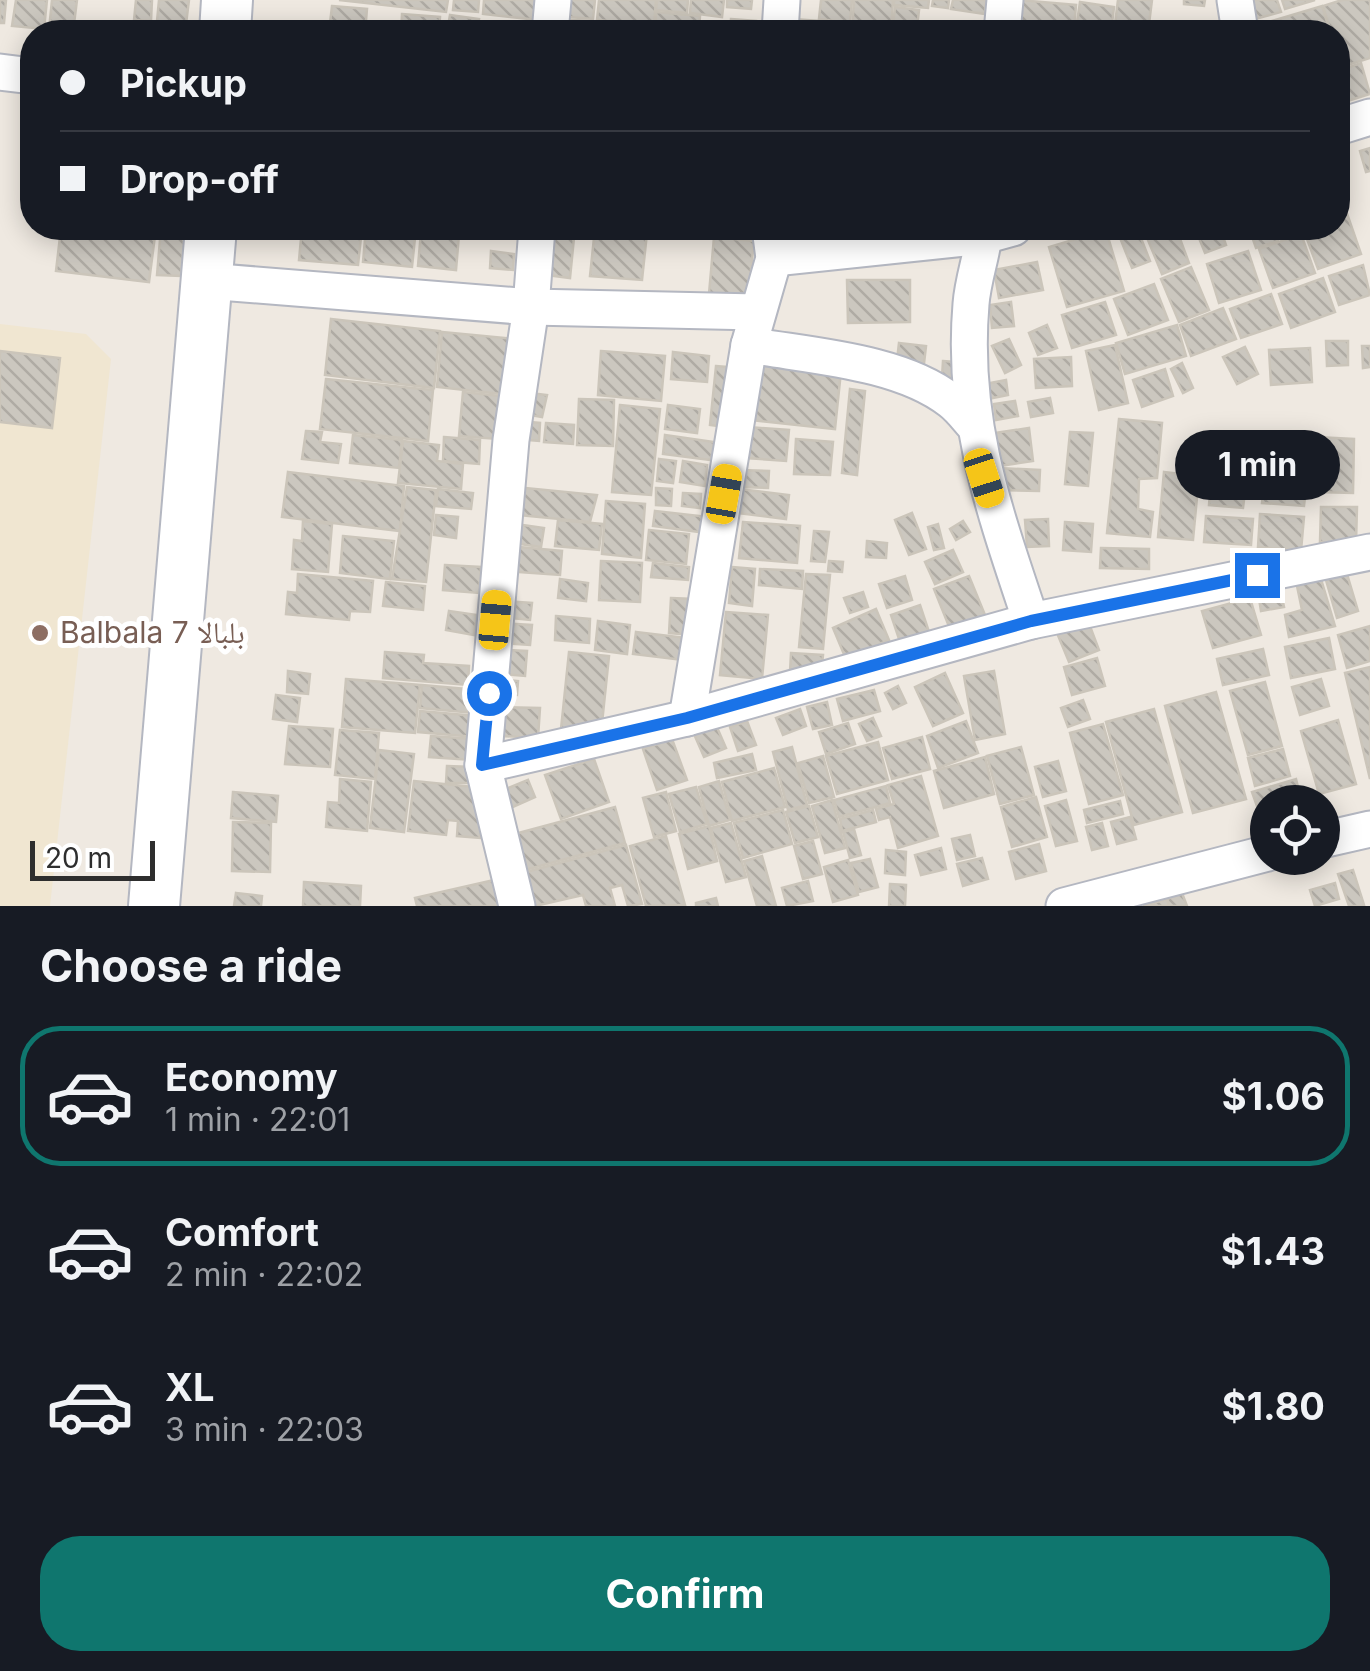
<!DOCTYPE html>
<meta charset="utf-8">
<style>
:root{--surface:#171b24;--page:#20242c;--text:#f1f3f6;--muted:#9ea1a6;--line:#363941;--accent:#0f766e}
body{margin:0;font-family:Inter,"Noto Naskh Arabic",sans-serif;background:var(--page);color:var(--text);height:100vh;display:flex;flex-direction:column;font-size:38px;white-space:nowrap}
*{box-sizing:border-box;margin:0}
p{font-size:32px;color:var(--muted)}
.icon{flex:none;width:55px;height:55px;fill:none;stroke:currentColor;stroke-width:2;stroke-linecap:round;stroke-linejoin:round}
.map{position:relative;height:906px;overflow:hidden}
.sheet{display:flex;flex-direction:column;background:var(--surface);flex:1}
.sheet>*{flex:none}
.hud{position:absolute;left:20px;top:20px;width:1330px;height:220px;border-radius:40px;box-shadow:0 5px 25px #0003;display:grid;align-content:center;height:220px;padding:0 40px;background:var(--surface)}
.buttons{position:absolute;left:1250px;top:785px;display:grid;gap:20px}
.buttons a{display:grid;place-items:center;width:90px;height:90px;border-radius:50%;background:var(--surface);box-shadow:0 5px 25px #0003;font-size:50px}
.scale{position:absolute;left:30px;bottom:25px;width:125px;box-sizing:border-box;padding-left:10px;border:5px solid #2e2e2e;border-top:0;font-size:28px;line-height:35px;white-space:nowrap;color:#2e2e2e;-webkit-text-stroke:8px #fff;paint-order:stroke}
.end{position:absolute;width:45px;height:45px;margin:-22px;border:12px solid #1a73e8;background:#fff;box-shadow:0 0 0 5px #fff}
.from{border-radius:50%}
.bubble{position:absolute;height:70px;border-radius:35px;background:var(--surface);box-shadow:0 5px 25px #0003;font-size:32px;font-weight:700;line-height:70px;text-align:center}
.car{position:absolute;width:30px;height:60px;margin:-30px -15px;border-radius:12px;box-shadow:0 0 8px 2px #0007;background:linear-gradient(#f5c518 24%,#345 0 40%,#f5c518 0 76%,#345 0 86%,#f5c518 0)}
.hud b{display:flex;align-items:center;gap:35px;height:95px;font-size:38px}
.hud b+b{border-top:2px solid var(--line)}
.hud i{width:25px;height:25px;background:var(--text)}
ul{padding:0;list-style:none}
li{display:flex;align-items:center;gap:30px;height:140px;margin:0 20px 15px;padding:0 20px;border:5px solid transparent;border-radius:40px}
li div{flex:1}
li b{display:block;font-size:38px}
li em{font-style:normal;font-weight:700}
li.on{border-color:var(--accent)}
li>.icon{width:90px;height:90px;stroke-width:1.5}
h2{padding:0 40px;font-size:45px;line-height:120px}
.cta{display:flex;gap:20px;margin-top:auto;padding:20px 40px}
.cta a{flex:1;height:115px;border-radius:40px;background:var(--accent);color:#fff;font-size:40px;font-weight:700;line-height:115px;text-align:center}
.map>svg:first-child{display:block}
.education{fill:#f0e6d1}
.building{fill:url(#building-back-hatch);stroke:#cbc5ba;stroke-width:2.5}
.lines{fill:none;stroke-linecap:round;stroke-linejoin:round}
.minor-casing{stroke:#b4b7c1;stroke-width:39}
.secondary-casing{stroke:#b4b7c1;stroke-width:54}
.minor{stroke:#fff;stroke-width:35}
.secondary{stroke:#fff;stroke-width:50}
.route{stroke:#1a73e8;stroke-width:12}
.education-dot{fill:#8d6e63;stroke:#fff;stroke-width:4}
.labels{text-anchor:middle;stroke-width:10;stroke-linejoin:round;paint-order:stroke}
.education-label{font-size:30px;fill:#785e54;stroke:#fff;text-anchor:start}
</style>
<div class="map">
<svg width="1370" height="906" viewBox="0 0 1370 906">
<defs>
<pattern id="building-back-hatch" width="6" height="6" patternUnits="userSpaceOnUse" patternTransform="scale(2.5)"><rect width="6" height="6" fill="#cbc7bf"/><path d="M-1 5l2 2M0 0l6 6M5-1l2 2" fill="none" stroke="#afaba4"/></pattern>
</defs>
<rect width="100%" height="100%" fill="#efe9e1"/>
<path class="education" d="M0 324 86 334 111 359 50 906H0Z"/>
<g class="building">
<path d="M0 0H6L4 23H0Z"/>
<path d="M16 0H47L44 29 12 26Z"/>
<path d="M52 0H77L73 32 49 30Z"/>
<path d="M136 0H152L151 21 134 20Z"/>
<path d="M159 0H189L185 32H156Z"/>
<path d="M339 0H448L446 12Z"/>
<path d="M454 0H479L478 12 453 10Z"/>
<path d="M484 0H541L539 20 483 14Z"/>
<path d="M558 0H595L593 19 556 16Z"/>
<path d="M599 0H656L654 25 597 20Z"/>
<path d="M657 0H688L687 13 656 10Z"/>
<path d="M691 0H724L722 17 690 13Z"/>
<path d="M727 0H752L751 9 727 7Z"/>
<path d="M821 0H852L850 23 819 19Z"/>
<path d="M854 0H893L891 32H852Z"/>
<path d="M894 0H929L928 8 894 5Z"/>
<path d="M933 0H949L948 8 932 6Z"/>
<path d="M953 0H986L985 14 951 9Z"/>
<path d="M1019 0 1076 5 1074 29 1017 23Z"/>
<path d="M1118 0H1152L1148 32H1114Z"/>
<path d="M1184 0H1205L1204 6 1184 4Z"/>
<path d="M1250 0H1277L1281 12 1255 19Z"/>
<path d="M1282 0H1315L1285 9Z"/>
<path d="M1342 0H1370V58L1341 67 1338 32H1331L1323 6Z"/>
<path d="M1080 2 1114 7 1111 32 1076 29Z"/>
<path d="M332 6 367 9 365 32H329Z"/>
<path d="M1322 6 1330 32H1254L1252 27Z"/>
<path d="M895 7 919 10 917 28 893 26Z"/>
<path d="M656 12 700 16 699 29 656 24Z"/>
<path d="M402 14 440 17 439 32H401Z"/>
<path d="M450 15 479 19 477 32H447Z"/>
<path d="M555 19 592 21V32H554Z"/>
<path d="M731 19 756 21 755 32H730Z"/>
<path d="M793 19 819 21 818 32H792Z"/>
<path d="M598 21 652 27 651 32H597Z"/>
<path d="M1199 24 1202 32H1185L1183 28Z"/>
<path d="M655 28 698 32H654Z"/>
<path d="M1361 63 1370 94 1338 104V71Z"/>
<path d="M1370 148V171L1366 172 1360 151Z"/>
<path d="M1343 202 1361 254 1318 269 1303 228H1338V204Z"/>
<path d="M61 228H156L149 282 56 271Z"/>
<path d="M161 228H185L181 276 157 275Z"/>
<path d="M302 228H362L358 265 299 260Z"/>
<path d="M366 228H416L412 267 363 262Z"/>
<path d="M542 228H575L570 278 538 274Z"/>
<path d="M595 228 647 233 642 280 590 276Z"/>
<path d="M1124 228H1137L1150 261 1132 268 1117 230Z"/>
<path d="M1143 228H1176L1189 263 1162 274Z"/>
<path d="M1195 228H1220L1226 245 1205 253Z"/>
<path d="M1249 228H1273L1278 241 1256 248Z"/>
<path d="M1106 230 1124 291 1067 307 1049 247Z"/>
<path d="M421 232 459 235 456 270 418 266Z"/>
<path d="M1301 234 1315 273 1273 288 1259 249Z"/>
<path d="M714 237 754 241 748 298 709 294Z"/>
<path d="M491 251 514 254 513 270 490 268Z"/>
<path d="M1248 251 1261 290 1219 303 1207 264Z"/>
<path d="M1037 262 1043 290 999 298 994 270Z"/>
<path d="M1363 265 1370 295 1339 305 1329 276Z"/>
<path d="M1191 267 1209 310 1179 322 1161 279Z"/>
<path d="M1323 278 1335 312 1291 328 1279 294Z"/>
<path d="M847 280H910V322L848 323Z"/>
<path d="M1154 284 1168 320 1128 335 1114 299Z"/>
<path d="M1271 294 1282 324 1241 338 1230 309Z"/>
<path d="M1011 302 1014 326 992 328 990 305Z"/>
<path d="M1105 302 1116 335 1072 348 1062 315Z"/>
<path d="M1223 308 1236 339 1191 356 1180 325Z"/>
<path d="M331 319 440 331 434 388 325 375Z"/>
<path d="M1047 325 1057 348 1038 355 1029 333Z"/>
<path d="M1177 325 1186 356 1125 374 1116 343Z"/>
<path d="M442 332 516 339 510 395 437 387Z"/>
<path d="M1009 339 1021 365 1005 373 992 346Z"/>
<path d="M1326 341H1348V365L1327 366Z"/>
<path d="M899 343 926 346 923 372 896 369Z"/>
<path d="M1115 345 1128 403 1099 410 1086 351Z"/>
<path d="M1362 346H1370V367L1363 368Z"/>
<path d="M1245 347 1258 374 1237 384 1223 357Z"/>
<path d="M1310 348 1312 382 1271 385 1269 350Z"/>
<path d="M0 351 60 358 52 428 0 422Z"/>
<path d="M601 351 665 356 661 401 598 395Z"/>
<path d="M673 352 709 356 707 382 671 379Z"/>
<path d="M1071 357 1072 386 1036 388 1034 359Z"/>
<path d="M756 361 841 371 835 429 750 420Z"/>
<path d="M943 361 968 363 967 379 942 377Z"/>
<path d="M1182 363 1193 388 1183 393 1171 369Z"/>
<path d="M716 366 738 368 733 428 710 425Z"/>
<path d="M1165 369 1173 396 1142 407 1133 380Z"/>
<path d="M326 379 433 390 428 441 320 429Z"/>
<path d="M1006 380 1008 395 988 399 985 384Z"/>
<path d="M850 389 865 391 857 475 842 473Z"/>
<path d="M463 392 501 396 498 439 459 436Z"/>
<path d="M522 392 547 395 542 417 519 413Z"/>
<path d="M1050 398 1053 413 1031 417 1028 402Z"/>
<path d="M579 399 614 400 613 446 577 445Z"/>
<path d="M1015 401 1018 416 996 420 994 404Z"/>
<path d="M620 405 660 409 651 495 612 492Z"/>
<path d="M668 405 700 409 697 433 665 429Z"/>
<path d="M1119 419 1162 423 1157 478 1139 479 1138 509 1153 512 1150 537 1107 533Z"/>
<path d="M519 421 540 423 539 441 517 439Z"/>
<path d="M546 423 574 425 573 444 544 442Z"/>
<path d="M748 427 789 430 786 461 746 458Z"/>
<path d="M1029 428 1033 461 993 467 988 434Z"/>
<path d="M306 431 322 432 320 442 341 444 338 463 302 459Z"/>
<path d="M1070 432 1093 433 1088 486 1065 484Z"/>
<path d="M353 435 402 440 399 468 350 463Z"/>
<path d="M665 435 714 442 711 460 663 454Z"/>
<path d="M1269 436 1300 440 1297 469 1266 465Z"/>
<path d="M444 437 480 440 479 464 443 461Z"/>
<path d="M1316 437 1354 439 1353 493 1316 492Z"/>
<path d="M796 439 833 442 830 475 794 474Z"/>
<path d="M403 441 439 445 437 461 463 464 461 489 398 483Z"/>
<path d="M659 459 676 461 673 483 657 481Z"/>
<path d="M683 461 707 465 705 486 680 482Z"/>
<path d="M999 468 1040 470 1039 491 998 490Z"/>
<path d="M740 470 769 471 768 488 739 487Z"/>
<path d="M288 472 404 486 400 531 282 517Z"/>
<path d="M1164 472 1199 476 1193 540 1158 537Z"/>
<path d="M1265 474 1307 479 1304 506 1262 503Z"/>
<path d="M1211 481 1246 484 1243 508 1209 505Z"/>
<path d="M407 487 436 490 426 582 392 579Z"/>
<path d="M515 487 597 495 590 522 507 514Z"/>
<path d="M656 488 672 489 671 506 656 505Z"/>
<path d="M438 489 473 493 471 509 436 506Z"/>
<path d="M740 489 789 495 786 519 737 513Z"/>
<path d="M683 493 701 494 700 508 682 506Z"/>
<path d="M606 501 645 504 641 558 602 554Z"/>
<path d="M1321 507H1357L1356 543 1320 542Z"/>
<path d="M655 511 709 517 707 533 653 526Z"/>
<path d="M912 513 926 549 909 555 895 520Z"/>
<path d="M1260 514 1304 517 1301 551 1258 547Z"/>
<path d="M436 515 458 517 456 538 434 535Z"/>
<path d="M1206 516 1253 519 1251 545 1204 542Z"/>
<path d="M1048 519 1049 546 1027 547 1025 520Z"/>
<path d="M558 520 602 524 599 550 555 546Z"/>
<path d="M303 521 332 524 328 572 292 569 294 540 302 541Z"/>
<path d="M963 521 970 532 956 540 950 529Z"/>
<path d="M743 522 800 526 797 563 739 558Z"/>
<path d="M1065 522 1093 524 1091 552 1063 550Z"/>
<path d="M509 523 544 528 541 547 507 542Z"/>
<path d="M938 524 944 548 934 550 928 527Z"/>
<path d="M649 530 689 534 686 564 646 560Z"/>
<path d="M814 531 829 532 825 562 811 561Z"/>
<path d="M343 536 394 541 390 579 340 573Z"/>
<path d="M867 541 887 543 886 558 866 557Z"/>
<path d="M508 546 562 551 560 575 506 571Z"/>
<path d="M1101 548 1149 549V569L1100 568Z"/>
<path d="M953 550 963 572 935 584 925 562Z"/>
<path d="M601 561 642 563 640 602 599 600Z"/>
<path d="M829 561 843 562 842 572 828 571Z"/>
<path d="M653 563 689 567 688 580 651 577Z"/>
<path d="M445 565 481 567 479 593 443 590Z"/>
<path d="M732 567 755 569 752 606 729 603Z"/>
<path d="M760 569 803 571 802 589 759 585Z"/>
<path d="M298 574 373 581 370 612 350 611 349 620 286 614 288 592 297 593Z"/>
<path d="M806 574 830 575 823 649 799 647Z"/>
<path d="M1347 574 1358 611 1337 618 1326 580Z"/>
<path d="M905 576 912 600 887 608 879 584Z"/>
<path d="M969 576 985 615 950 629 934 589Z"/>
<path d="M560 579 588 583 586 601 558 598Z"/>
<path d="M1321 579 1335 626 1289 637 1285 615 1302 610 1297 586Z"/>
<path d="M386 582 425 586 423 610 383 606Z"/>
<path d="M1279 582 1284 607 1261 611 1257 586Z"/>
<path d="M863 592 868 607 850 613 844 598Z"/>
<path d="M671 598 694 599 692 635 669 633Z"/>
<path d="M1250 598 1261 635 1213 648 1202 611Z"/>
<path d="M503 601 532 603 530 620 501 617Z"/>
<path d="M920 605 930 635 901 645 891 615Z"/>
<path d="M876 609 889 640 846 659 833 628Z"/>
<path d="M449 611 477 615 474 635 446 630Z"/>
<path d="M726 612 768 615 762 679 720 675Z"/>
<path d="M556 616 590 619 589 643 555 640Z"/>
<path d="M598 621 630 625 627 654 595 650Z"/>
<path d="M1088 621 1099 650 1069 662 1057 633Z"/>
<path d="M502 623 532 625 530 645 499 643Z"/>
<path d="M1370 626V661L1347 668 1338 635Z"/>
<path d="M636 632 687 638 684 660 633 654Z"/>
<path d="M1329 638 1335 669 1291 678 1285 647Z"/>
<path d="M493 649 527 651 525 676 491 673Z"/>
<path d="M1263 649 1269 675 1223 685 1217 659Z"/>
<path d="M385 652 424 655 423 663 469 666 468 685 383 678Z"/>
<path d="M569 652 609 656 601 733 561 729Z"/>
<path d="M791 653 823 655 821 673 790 672Z"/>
<path d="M1097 658 1105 686 1072 695 1064 667Z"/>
<path d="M1370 667V779L1345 673Z"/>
<path d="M288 671 310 674 308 694 287 692Z"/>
<path d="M994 671 1005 734 975 740 964 676Z"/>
<path d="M945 673 963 713 933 726 915 687Z"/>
<path d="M346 679 420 685 415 733 342 727Z"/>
<path d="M498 679 518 681 517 695 496 693Z"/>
<path d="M1321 679 1329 706 1300 715 1292 687Z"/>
<path d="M1265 682 1282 746 1248 755 1230 691Z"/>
<path d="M422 685 477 690 474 713 420 708Z"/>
<path d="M898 686 906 703 893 709 885 693Z"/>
<path d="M874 690 880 711 843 721 837 699Z"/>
<path d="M1216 692 1246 799 1193 813 1165 706Z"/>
<path d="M276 695 300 698 297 722 273 719Z"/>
<path d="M1083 700 1090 719 1068 727 1061 708Z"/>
<path d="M827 702 832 725 813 729 807 707Z"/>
<path d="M503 707 540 708 538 738 502 736Z"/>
<path d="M800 709 806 726 783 735 776 718Z"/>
<path d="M1154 709 1182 812 1134 825 1106 722Z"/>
<path d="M420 711 476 716 475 737 418 732Z"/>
<path d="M873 718 881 736 867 741 859 724Z"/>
<path d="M1338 720 1356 784 1319 794 1301 731Z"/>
<path d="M747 721 756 745 738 751 730 727Z"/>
<path d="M966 721 978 753 938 768 927 736Z"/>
<path d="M848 723 855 744 826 754 819 732Z"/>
<path d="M1103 724 1123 795 1089 804 1070 733Z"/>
<path d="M716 725 726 748 704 757 694 734Z"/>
<path d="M289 726 333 729 330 767 285 764Z"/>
<path d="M340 730 379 733 375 779 335 775Z"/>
<path d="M431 736 474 739 472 760 429 757Z"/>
<path d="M922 737 930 769 892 779 883 748Z"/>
<path d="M672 739 687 780 657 790 643 749Z"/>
<path d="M878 742 888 780 837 794 826 756Z"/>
<path d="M792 747 807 805 788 810 773 752Z"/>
<path d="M1021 747 1034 795 1000 804 987 756Z"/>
<path d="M1283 749 1290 776 1255 786 1248 758Z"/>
<path d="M379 750 414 754 404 832 370 828Z"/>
<path d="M752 754 756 770 717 778 714 763Z"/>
<path d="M823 756 834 797 809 803 798 763Z"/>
<path d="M985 757 994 794 944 808 934 771Z"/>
<path d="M594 759 609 802 561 819 545 775Z"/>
<path d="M1058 761 1066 791 1043 797 1035 767Z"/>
<path d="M447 766 473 767 472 783H446Z"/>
<path d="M774 768 785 807 732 821 722 782Z"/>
<path d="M921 776 938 836 898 848 890 817 879 820 876 809 894 804 888 785Z"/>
<path d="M340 779 371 782 367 831 326 827 328 802 339 803Z"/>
<path d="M1296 779 1301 799 1268 802V809L1259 812 1252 792Z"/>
<path d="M528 780 535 797 504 811 496 793Z"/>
<path d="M414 781 485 788 480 838 457 836 458 821 448 820 446 835 408 831Z"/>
<path d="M719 781 730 820 709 826 699 787Z"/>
<path d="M886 786 890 803 839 817 834 800Z"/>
<path d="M696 787 707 824 680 832 669 794Z"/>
<path d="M233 792 278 796 276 822 231 818Z"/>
<path d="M666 792 676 831 654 837 643 798Z"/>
<path d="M1036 797 1047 837 1012 847 1001 807Z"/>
<path d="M832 800 845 848 825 853 812 806Z"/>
<path d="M1066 800 1077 841 1056 846 1045 806Z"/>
<path d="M1120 801 1123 814 1087 823 1084 810Z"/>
<path d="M809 806 818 837 795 843 786 812Z"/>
<path d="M615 807 625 843 525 870 515 834Z"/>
<path d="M783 810 792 844 743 858 734 823Z"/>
<path d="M873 810 876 822 842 831 840 819Z"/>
<path d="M1130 817 1136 839 1117 844 1111 822Z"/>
<path d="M233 822 271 823 270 872 232 871Z"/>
<path d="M731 823 746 877 726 882 711 828Z"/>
<path d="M1102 823 1108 846 1092 850 1086 827Z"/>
<path d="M709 826 717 861 688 869 679 834Z"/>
<path d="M854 829 861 855 850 858 843 832Z"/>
<path d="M970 835 975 856 957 860 952 839Z"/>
<path d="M666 836 685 905 646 906 630 846Z"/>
<path d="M813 841 822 874 803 879 794 846Z"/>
<path d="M1039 844 1046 871 1016 879 1009 852Z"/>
<path d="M626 845 642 904 628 906 622 885 610 888 615 906H586L583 895 535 906 526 872Z"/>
<path d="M941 848 946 869 921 875 915 855Z"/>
<path d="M886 850 906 852 905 875 885 873Z"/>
<path d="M762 856 776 906H757L744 861Z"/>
<path d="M982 858 988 879 963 886 957 864Z"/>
<path d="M870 859 878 887 859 892 851 863Z"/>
<path d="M848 860 858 895 833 902 824 867Z"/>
<path d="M1353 870 1364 905 1361 906H1349L1338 874Z"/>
<path d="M494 880 500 906H417L415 898Z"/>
<path d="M808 881 813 901 787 906 782 888Z"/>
<path d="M304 882 361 886 360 906H303Z"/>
<path d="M1335 883 1339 899 1315 906 1310 890Z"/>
<path d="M890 884 906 885 905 906H889Z"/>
<path d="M236 893 262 896 261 906H234Z"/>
<path d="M1182 893 1187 906H1169L1167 899Z"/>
<path d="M716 898 718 906H696V903Z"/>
<path d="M1167 899 1169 906H1143Z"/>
</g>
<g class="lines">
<defs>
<g id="minor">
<path d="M1235 0 1240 32"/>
<path d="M550 32 553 0"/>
<path d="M780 32 782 0"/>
<path d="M1002 32 1005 0"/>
<path d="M0 72 32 76"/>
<path d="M1338 127 1370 117"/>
<path d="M985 228C983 253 973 278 971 304 961 421 995 513 1031 621"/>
<path d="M774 258 984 236 1013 228"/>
<path d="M207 281 531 307 757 312"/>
<path d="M749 345C811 356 900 361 951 401 959 407 966 416 973 424"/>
<path d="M687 718 749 345 774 258 770 228"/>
<path d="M483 765 687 718 1031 621 1370 552"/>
<path d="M1322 840 1370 829"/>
<path d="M517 906 483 765 511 440 531 307 537 228"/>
<path d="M1064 906 1268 853"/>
</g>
<g id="secondary">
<path d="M225 32 227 0"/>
<path d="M154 906 211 228"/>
</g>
</defs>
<use href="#minor" class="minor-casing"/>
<use href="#secondary" class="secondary-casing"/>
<use href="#minor" class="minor"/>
<use href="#secondary" class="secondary"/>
</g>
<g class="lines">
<path class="route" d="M489 693 482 765 687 718 1031 621 1257 575"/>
</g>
<circle class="education-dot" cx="40" cy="633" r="10"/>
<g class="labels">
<g class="education-label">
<text x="60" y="643">Balbala 7 بلبالا</text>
</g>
</g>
</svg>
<div class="buttons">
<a><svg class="icon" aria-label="locate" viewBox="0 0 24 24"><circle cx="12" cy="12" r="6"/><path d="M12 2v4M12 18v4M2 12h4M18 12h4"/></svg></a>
</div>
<div class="scale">20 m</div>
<i class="end from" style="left:489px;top:693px"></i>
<i class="end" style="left:1257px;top:575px"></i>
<div class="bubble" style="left:1175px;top:430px;width:165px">1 min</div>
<i class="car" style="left:984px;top:478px;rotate:162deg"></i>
<i class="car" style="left:724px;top:494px;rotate:10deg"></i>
<i class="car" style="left:495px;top:620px;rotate:5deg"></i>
<div class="hud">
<b><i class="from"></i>Pickup</b>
<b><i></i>Drop-off</b>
</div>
</div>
<section class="sheet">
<h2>Choose a ride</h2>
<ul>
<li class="on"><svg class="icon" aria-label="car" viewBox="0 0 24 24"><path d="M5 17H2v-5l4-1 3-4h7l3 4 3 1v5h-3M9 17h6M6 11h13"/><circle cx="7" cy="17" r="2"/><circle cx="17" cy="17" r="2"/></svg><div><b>Economy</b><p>1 min · 22:01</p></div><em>$1.06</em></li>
<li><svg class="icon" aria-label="car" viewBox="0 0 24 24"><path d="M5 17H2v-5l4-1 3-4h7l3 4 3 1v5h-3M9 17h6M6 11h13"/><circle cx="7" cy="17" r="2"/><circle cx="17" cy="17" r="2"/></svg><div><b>Comfort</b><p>2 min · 22:02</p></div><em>$1.43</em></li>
<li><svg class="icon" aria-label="car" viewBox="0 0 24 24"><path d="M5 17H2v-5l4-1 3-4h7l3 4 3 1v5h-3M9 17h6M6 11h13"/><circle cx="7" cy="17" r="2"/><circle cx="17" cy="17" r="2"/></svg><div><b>XL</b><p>3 min · 22:03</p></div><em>$1.80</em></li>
</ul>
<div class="cta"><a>Confirm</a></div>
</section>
